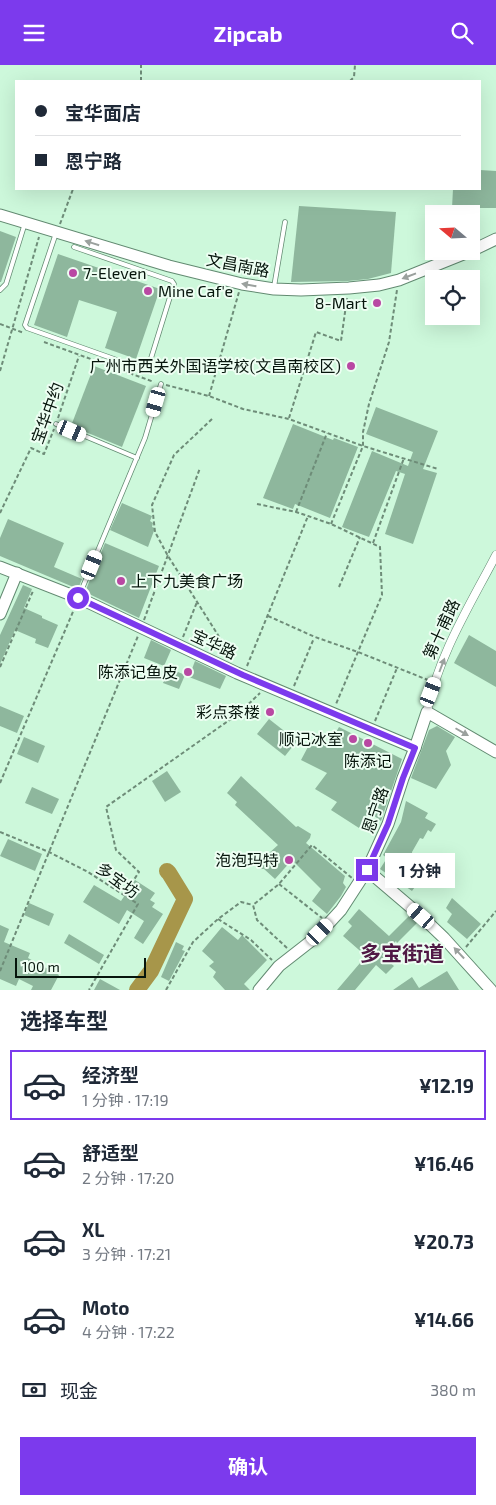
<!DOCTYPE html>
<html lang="zh">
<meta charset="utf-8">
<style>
:root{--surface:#fff;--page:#f6f6f7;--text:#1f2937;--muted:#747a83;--line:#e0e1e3;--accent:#7c3aed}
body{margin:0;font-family:"Exo 2","Noto Sans SC",sans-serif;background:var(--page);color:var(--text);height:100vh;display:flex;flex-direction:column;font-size:19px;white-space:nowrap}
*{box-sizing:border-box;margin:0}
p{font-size:16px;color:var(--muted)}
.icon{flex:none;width:28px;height:28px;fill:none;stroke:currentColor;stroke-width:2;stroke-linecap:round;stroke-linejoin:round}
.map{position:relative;height:925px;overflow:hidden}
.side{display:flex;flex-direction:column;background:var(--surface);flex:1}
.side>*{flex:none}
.hud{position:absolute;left:15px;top:15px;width:466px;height:110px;border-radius:0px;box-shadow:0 5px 20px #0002;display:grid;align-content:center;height:110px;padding:0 20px;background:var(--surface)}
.needle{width:32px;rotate:289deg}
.controls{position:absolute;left:425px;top:140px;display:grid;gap:10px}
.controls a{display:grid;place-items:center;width:55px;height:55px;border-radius:0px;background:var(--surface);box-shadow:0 5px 20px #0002;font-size:25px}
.scale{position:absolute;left:15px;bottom:12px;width:131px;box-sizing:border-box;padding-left:5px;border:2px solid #06150c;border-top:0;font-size:14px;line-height:18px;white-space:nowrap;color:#06150c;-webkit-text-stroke:4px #edfef2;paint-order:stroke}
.end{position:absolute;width:22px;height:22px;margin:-11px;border:6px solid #7c3aed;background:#fff;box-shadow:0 0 0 2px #fff}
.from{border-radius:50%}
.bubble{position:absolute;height:35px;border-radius:0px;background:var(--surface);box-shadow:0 5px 20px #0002;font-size:16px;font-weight:700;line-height:35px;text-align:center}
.car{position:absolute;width:15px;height:30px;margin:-15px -8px;border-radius:6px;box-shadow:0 0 4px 1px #0007;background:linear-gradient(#fff 24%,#345 0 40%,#fff 0 76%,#345 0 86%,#fff 0)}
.hud b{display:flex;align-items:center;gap:18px;height:48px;font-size:19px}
.hud b+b{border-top:1px solid var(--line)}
.hud i{width:12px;height:12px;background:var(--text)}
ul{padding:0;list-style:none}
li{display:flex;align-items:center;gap:15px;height:70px;margin:0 10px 8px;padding:0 10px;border:2px solid transparent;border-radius:0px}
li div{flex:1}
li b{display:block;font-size:19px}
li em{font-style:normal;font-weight:700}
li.current{border-color:var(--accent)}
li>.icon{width:45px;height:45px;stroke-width:1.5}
h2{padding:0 20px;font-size:22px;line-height:60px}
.pay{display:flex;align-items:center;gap:12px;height:55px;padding:0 20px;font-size:19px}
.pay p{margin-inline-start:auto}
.action{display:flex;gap:10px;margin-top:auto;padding:10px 20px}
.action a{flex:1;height:58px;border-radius:0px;background:var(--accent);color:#fff;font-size:20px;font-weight:700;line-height:58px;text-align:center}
header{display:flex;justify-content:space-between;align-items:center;height:65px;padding:0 20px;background:var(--accent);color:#fff;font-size:22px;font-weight:700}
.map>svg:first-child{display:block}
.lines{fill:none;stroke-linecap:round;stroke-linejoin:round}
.river{stroke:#a7964a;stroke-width:16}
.building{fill:#8eb79d}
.lane-casing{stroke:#628a71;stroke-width:5.5}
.street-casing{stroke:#628a71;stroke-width:9}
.secondary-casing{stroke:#628a71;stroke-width:13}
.path{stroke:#6e8c78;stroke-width:2;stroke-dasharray:4 2.5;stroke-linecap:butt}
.lane{stroke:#fff;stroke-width:4}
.street{stroke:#fff;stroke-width:8}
.secondary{stroke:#fff;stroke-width:11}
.oneway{fill:#9ba19e}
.route{stroke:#7c3aed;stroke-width:6}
.poi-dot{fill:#b948a3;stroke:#edfef2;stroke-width:2}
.labels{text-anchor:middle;stroke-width:4;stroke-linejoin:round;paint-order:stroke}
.street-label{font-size:16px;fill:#06150c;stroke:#edfef2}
.poi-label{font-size:16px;fill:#06150c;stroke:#edfef2;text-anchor:end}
.district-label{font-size:21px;font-weight:bold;fill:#501945;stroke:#edfef2}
</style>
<header><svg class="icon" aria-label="menu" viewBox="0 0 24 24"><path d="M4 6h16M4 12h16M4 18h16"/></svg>Zipcab<svg class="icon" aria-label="search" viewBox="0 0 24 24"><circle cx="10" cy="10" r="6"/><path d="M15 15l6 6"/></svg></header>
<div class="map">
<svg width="496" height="925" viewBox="0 0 496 925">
<rect width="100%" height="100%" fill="#cdf8db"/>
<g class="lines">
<path class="river" d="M137 925 151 906 185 834 169 808 167 806"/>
</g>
<g class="building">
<path d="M480 105 496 106V143H452L453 124H480Z"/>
<path d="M299 141 396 147 391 208 368 214 348 216 291 217Z"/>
<path d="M0 166 16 172 1 217H0Z"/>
<path d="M58 189 160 224 136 294 105 283 117 247 79 235 67 272 34 260Z"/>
<path d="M94 301 146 321 122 382 71 361Z"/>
<path d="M376 342 438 366 423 404 437 408 413 479 385 469 405 409 396 406 369 472 342 462 372 386 408 401 413 387 366 369Z"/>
<path d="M293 359 333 375 334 373 358 382 330 453 295 439 293 444 263 433Z"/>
<path d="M122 438 152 451 150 456 153 458 152 462 155 463 148 482 110 465Z"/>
<path d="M8 454 64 478 54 502 82 514 78 524 0 491V473Z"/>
<path d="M105 478 159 501 139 553 85 527Z"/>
<path d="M23 520 32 524 24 543 42 551V553L58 560 48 583 35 578 36 574 15 565 0 599V570Z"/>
<path d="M469 570 496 586V622L454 598Z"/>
<path d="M151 575 171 585 164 601 144 593Z"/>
<path d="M195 596 226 611 220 624 189 612Z"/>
<path d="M169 603 185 610 179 624 163 618Z"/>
<path d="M0 641 24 651 17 668 0 661Z"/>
<path d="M269 654 297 676 285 691 257 669Z"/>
<path d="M437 661 455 672 446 686 451 700 436 724 411 713 429 665Z"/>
<path d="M339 662 402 694 381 756 369 747 359 763 331 745 337 737 315 724 327 708 301 695 309 680 331 676Z"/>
<path d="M24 672 45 681 38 698 17 689Z"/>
<path d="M167 706 181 727 165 737 152 716Z"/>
<path d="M241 711 296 762 298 761 311 769 310 773 306 778 345 811 343 818 346 822 341 831 327 849 312 836 321 824 292 795 275 814 264 804H259L256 796 268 789 278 780 235 740 237 737 227 728Z"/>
<path d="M32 722 59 734 52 749 25 738Z"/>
<path d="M406 736 428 748 425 753 436 759 431 767 428 765 423 774 420 773 412 787 413 797 421 802 412 816 417 819 412 826 380 804 387 793 383 790 401 757Z"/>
<path d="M8 774 42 789 35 806 0 791Z"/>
<path d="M135 815 155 828 150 835 155 838 152 842 163 849 143 879 134 873 144 856 127 845 119 859 83 837 94 820 121 836Z"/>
<path d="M452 833 481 859 467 874 447 857 452 849 446 843Z"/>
<path d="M29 838 54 849 49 861 24 850Z"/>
<path d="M359 844 389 871 409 851 417 858 397 878 396 876 382 891 394 901 386 909 376 900 355 925H337L366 891 343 871 352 861 348 857Z"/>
<path d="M0 860 9 864 4 877 30 888 28 893 59 910 51 925H31L33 921 19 914 16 921 0 914Z"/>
<path d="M222 862 238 875 242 870 267 895 244 919 250 925H225L213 912 216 907 209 901 214 897 202 886Z"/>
<path d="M69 869 104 890 99 899 64 878Z"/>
<path d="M176 877 184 881 182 885 185 886 169 916 161 912Z"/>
<path d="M447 906 459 925H393L412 912 419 923Z"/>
<path d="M100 914 120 925H94Z"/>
</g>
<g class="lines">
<defs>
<g id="lane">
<path d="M56 168 25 260 27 263 145 305 148 303 174 219 172 216 74 182"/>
<path d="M274 222 285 157"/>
<path d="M0 225 6 219 25 158"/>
<path d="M56 359 137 393"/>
<path d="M79 531 145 373 161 319"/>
</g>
<path id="street" d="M427 647C438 591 470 540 496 490"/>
<g id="secondary">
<path d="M0 150 169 201 242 219 274 224 301 225 349 223 379 220 399 215 471 186"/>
<path d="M471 186 496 174"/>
<path d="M0 502 79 533 237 608 415 683"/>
<path d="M0 549 17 508"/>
<path d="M367 805 421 851 444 873 491 925"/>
<path d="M259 925 279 901 311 876 329 858 341 845 367 805 388 759 403 713 415 683 427 647 496 687"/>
</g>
</defs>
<use href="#lane" class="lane-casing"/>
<use href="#street" class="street-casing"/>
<use href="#secondary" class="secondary-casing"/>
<g class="path">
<path d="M141 16V0"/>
<path d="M350 16 354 12 355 0"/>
<path d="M60 159 73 124"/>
<path d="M0 259 24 268"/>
<path d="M44 277 154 317"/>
<path d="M0 306 39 172"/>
<path d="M166 320 209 331 243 344 289 354 363 381 438 404"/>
<path d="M209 331 239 227"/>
<path d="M58 353 79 291"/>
<path d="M289 353 316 267 341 276 347 233"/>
<path d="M212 354 174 390 152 440 155 467 168 491 218 570 230 595"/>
<path d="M257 439 296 447 308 451 331 459 380 482 382 530 336 639"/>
<path d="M296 447 327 368"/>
<path d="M0 448 31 383 44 389 54 364"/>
<path d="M331 459 363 381V367L369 339 389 277 397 225"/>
<path d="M373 478 404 393"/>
<path d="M339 522 360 472"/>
<path d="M268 551 315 572 358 587 428 615"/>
<path d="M144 555 200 403"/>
<path d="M183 572 197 537"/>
<path d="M247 601 308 451"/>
<path d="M0 602 33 526"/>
<path d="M294 621 314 573"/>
<path d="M375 656 397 603"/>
<path d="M0 718 75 542"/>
<path d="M0 767 49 787 88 807 138 839 89 925"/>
<path d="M279 819 322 853"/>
<path d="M124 830 139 807 116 785 106 742 238 649 260 628"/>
<path d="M218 854 251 875 272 895"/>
<path d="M466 882 496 846"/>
<path d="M287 883 257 855 253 840 279 819 312 780 352 813"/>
<path d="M0 906 138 571"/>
<path d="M166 925 193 877 218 854 241 837 253 840"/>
</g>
<use href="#lane" class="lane"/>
<use href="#street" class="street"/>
<use href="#secondary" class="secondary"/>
</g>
<defs><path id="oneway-solid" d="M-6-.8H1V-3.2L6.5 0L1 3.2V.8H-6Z" transform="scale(1.25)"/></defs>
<g class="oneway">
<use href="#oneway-solid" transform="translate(92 178) rotate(-163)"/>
<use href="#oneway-solid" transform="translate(409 211) rotate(159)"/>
<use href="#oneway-solid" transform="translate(249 220) rotate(-170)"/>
<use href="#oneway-solid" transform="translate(442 600) rotate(-69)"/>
<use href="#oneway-solid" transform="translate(462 667) rotate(30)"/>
<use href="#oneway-solid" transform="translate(459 888) rotate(-133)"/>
</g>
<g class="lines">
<path class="route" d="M78 533 243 610 415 683 403 713 388 759 367 805"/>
</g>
<g class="poi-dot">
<circle cx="73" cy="208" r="5"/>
<circle cx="148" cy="226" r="5"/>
<circle cx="377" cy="238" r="5"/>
<circle cx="351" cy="301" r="5"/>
<circle cx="121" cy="516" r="5"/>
<circle cx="188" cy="607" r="5"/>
<circle cx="270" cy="647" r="5"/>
<circle cx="353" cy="674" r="5"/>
<circle cx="368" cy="678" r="5"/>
<circle cx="289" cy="795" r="5"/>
</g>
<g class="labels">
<g class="street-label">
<text transform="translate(238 200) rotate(11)" y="6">文昌南路</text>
<text transform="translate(47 348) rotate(-70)" y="6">宝华中约</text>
<text transform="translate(441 564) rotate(-65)" y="6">第十甫路</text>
<text transform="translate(214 579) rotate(25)" y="6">宝华路</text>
<text transform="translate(375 745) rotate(-71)" y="6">恩宁路</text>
<text transform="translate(118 815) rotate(36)" y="6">多宝坊</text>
</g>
<g class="poi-label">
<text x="83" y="214" text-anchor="start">7-Eleven</text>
<text x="158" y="232" text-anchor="start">Mine Caf'e</text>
<text x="367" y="244">8-Mart</text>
<text x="341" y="307">广州市西关外国语学校(文昌南校区)</text>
<text x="131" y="522" text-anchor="start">上下九美食广场</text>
<text x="178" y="613">陈添记鱼皮</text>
<text x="260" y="653">彩点茶楼</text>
<text x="343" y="680">顺记冰室</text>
<text x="368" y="702" text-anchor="middle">陈添记</text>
<text x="279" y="801">泡泡玛特</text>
</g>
<g class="district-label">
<text x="402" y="896">多宝街道</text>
</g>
</g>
</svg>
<div class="controls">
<a><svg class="needle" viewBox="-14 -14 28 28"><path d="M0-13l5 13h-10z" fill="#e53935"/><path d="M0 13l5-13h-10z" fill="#747a83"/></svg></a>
<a><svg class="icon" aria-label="locate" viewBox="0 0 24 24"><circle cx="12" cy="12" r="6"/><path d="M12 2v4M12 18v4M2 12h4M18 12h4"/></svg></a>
</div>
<div class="scale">100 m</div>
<i class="end from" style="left:78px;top:533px"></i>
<i class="end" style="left:367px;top:805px"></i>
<div class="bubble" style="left:385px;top:788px;width:70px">1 分钟</div>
<i class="car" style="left:156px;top:337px;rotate:196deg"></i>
<i class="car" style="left:72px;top:366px;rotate:113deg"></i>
<i class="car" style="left:92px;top:500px;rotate:22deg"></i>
<i class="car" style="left:431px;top:627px;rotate:21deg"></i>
<i class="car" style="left:421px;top:851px;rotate:311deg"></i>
<i class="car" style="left:320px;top:867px;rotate:45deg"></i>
<div class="hud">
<b><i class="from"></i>宝华面店</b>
<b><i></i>恩宁路</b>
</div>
</div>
<section class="side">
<h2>选择车型</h2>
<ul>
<li class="current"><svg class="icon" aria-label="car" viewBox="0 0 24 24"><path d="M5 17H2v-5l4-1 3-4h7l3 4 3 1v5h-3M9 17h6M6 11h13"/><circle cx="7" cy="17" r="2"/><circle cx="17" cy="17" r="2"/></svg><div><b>经济型</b><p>1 分钟 · 17:19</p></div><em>¥12.19</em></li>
<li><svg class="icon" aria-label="car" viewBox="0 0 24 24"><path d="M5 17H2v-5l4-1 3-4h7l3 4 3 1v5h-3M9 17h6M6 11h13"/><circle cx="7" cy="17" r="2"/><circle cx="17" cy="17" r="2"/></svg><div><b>舒适型</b><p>2 分钟 · 17:20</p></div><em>¥16.46</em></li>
<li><svg class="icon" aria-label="car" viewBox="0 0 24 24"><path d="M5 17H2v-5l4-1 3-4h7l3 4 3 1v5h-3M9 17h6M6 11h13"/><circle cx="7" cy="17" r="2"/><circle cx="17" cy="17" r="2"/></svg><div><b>XL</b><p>3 分钟 · 17:21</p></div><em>¥20.73</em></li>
<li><svg class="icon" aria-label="car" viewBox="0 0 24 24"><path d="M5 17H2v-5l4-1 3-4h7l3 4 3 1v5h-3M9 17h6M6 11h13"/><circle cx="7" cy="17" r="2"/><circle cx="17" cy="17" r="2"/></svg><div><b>Moto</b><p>4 分钟 · 17:22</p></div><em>¥14.66</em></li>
</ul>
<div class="pay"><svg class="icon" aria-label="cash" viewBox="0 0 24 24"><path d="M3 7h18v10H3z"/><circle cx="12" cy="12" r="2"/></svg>现金<p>380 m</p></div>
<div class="action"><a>确认</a></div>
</section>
